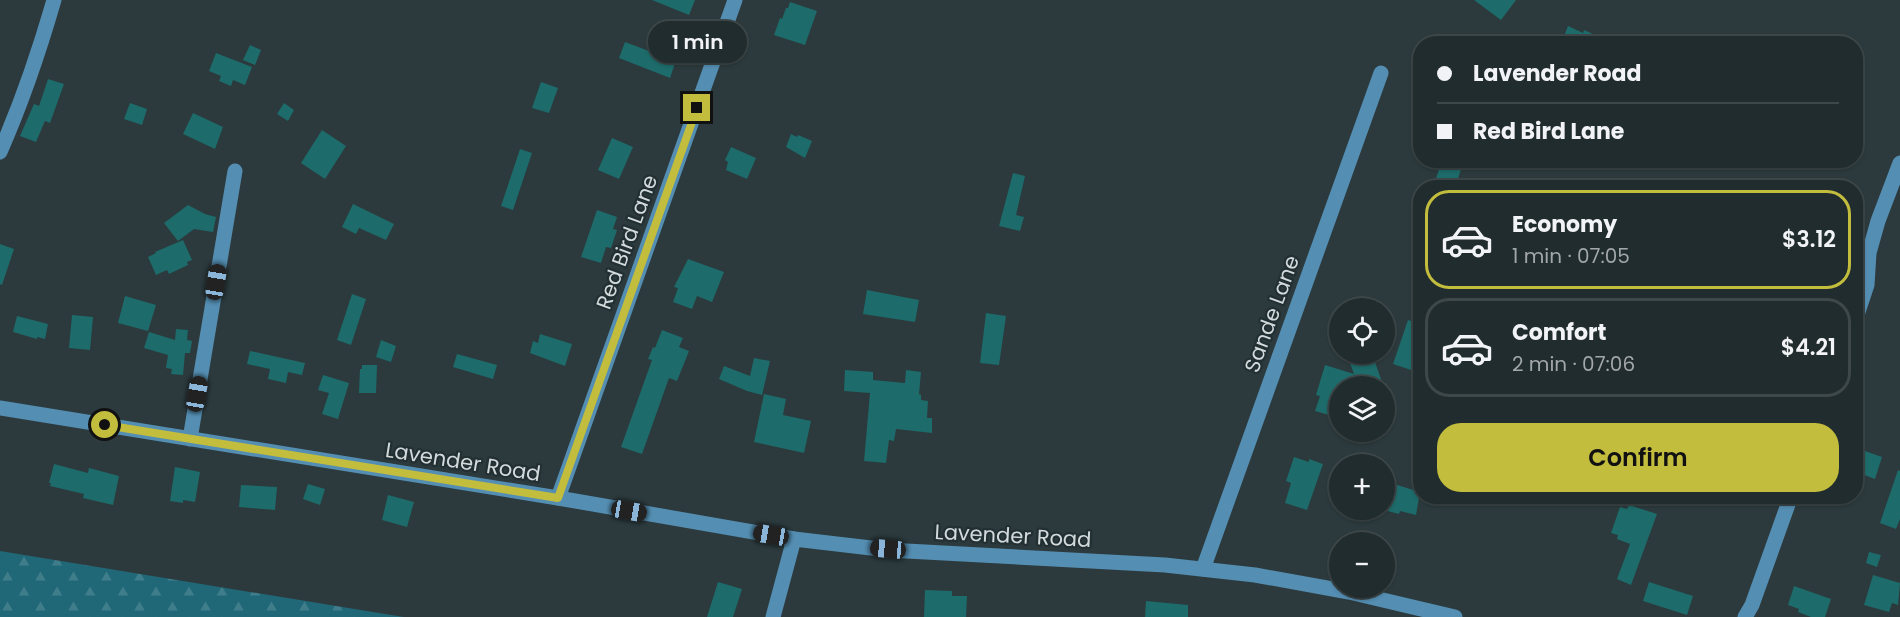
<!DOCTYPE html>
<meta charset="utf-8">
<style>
:root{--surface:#212c2e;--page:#293436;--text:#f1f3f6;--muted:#a2a7aa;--line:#3e484a;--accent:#c3bd3e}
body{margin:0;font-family:Poppins,sans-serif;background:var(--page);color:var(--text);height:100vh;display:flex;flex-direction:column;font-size:22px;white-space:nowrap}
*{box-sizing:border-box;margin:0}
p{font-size:20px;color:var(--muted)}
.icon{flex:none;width:33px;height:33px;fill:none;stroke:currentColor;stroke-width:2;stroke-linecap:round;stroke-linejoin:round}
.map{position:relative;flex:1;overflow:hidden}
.drawer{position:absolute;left:1413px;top:180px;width:450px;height:324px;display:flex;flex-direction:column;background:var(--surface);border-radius:24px;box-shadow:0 2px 4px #0004,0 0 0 2px var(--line)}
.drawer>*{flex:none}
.hud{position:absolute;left:1413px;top:36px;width:450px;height:132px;border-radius:24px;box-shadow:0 2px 4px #0004,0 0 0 2px var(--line);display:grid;align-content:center;height:132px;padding:0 24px;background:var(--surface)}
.controls{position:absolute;left:1329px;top:298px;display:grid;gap:12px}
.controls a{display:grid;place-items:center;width:66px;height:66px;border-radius:50%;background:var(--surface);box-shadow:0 2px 4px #0004,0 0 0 2px var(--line);font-size:30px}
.end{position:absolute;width:27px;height:27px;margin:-14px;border:8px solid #c3bd3e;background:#111;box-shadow:0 0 0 3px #111}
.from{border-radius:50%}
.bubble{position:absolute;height:42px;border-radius:21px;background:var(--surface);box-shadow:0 2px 4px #0004,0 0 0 2px var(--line);font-size:20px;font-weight:600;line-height:42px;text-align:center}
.car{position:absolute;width:18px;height:36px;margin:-18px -9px;border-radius:8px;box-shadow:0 0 4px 2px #0007;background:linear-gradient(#222 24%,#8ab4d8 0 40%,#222 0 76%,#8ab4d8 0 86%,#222 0)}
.hud b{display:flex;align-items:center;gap:21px;height:57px;font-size:22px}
.hud b+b{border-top:2px solid var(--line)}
.hud i{width:15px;height:15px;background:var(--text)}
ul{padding:10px 0 0;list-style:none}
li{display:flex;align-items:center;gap:18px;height:99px;margin:0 12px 9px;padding:0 12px;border:3px solid var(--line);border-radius:24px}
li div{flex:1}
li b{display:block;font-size:22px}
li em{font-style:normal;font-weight:600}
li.active{border-color:var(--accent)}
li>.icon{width:54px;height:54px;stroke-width:1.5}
.cta{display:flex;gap:12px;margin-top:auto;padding:12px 24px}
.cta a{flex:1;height:69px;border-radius:24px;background:var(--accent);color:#111;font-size:24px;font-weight:600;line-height:69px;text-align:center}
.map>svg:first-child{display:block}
.forest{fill:url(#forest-firs)}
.building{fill:#1d6b6a}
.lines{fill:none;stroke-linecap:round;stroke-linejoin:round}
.minor{stroke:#548eb2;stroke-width:15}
.route{stroke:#c3bd3e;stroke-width:8}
.labels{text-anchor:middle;stroke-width:4.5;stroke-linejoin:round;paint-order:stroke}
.street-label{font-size:21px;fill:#d2dadc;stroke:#222f33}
</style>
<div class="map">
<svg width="1900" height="617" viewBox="0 0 1900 617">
<defs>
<pattern id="forest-firs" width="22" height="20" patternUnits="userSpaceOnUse" patternTransform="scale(1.5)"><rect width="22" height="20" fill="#206878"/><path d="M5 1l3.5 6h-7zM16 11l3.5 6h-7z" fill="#407d8b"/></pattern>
</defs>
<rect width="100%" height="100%" fill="#2c3a3d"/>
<path class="forest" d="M0 551 385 614 404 617H0Z"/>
<g class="building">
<path d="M652 0H695L689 15Z"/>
<path d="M1474 0H1516L1501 20Z"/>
<path d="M790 2 817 11 805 45 774 35 780 18 782 19 786 8H788Z"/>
<path d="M1568 26 1583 33 1584 30 1615 44H1561Z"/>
<path d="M662 38 681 45 670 78 619 58 625 42 657 54Z"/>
<path d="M250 45 261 50 255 65 243 60Z"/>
<path d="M216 53 252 67 245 85 233 80 231 86 219 81 221 76 209 71Z"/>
<path d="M48 79 64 84 50 123 45 121 36 142 20 136 34 104 39 106Z"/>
<path d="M541 82 558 88 549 113 532 108Z"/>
<path d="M130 103 147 109 142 125 124 119Z"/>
<path d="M284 103 294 110 288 121 277 114Z"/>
<path d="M193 113 223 127 215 149 183 134Z"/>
<path d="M322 130 346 146 325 179 301 163Z"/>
<path d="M791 134 797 137 798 135 812 141 805 158 786 147Z"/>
<path d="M612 138 633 147 619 179 598 170Z"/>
<path d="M731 147 756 158 747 179 726 170 728 162 725 160Z"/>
<path d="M520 149 532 153 513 210 501 206Z"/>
<path d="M1442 160H1464L1455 188H1433Z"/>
<path d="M1013 173 1025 176 1016 215 1024 217 1020 231 999 226Z"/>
<path d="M353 204 394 224 386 240 359 228 356 234 342 227Z"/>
<path d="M188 205 205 214 216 217 213 232 194 229 178 241 164 223Z"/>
<path d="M597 210 617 217 613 229 617 230 611 248 606 247 601 263 581 257Z"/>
<path d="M183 240 192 260 187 262 188 265 169 274 167 270 156 275 148 257 156 253 155 252Z"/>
<path d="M0 244 14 249 2 285 0 284Z"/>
<path d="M688 259 724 272 712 302 697 296 692 309 673 302 678 288 674 287Z"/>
<path d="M867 290 919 300 915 322 863 314Z"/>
<path d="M352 294 366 299 351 345 337 340Z"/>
<path d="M125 296 156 305 148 331 118 323Z"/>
<path d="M986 313 1006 316 999 365 980 363Z"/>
<path d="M72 315 93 317 90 350 69 348Z"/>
<path d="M17 316 48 324 45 339 37 337V339L13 332Z"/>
<path d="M1408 320 1420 324V373L1393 364Z"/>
<path d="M176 329 188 330 187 340 192 341 190 353H185L183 375 171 374 172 369 166 368 168 355 144 348 149 332 175 340Z"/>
<path d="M662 330 683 338 679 347 689 351 677 381 669 378 642 454 621 447 652 360 648 359 653 347 655 348Z"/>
<path d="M540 334 572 344 565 366 530 353 533 341 538 343Z"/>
<path d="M381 340 396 346 391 362 376 357Z"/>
<path d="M250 351 305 363 302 375 288 372 286 383 268 379 270 369 247 364Z"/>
<path d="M457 354 497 365 493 379 453 367Z"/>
<path d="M1369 354H1372L1382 382 1387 384V387H1340V418L1315 411 1320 396 1316 395 1325 365 1354 374 1349 360Z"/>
<path d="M754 358 770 361 762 395 747 391 719 379 724 366 750 376Z"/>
<path d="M362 365H377L376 393H359L360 369H362Z"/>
<path d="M845 370 873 372V380L905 383 906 370 921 372 919 394 921 395V400L928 401 927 418H932V433L896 429 894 441 889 440 886 463 864 461 870 393 844 391Z"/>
<path d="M323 375 349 383 338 419 322 414 329 393 318 390Z"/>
<path d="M764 394 786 399 783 415 811 421 804 453 754 442Z"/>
<path d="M1856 448 1882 457 1875 479 1856 472Z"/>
<path d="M1294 457 1309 462V459L1323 464 1307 510 1285 503 1291 483 1286 481Z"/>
<path d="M54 464 88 473 89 468 119 476 113 505 83 498 84 494 50 486 51 483H49Z"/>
<path d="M175 467 200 472 195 502 183 500V503L170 501Z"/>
<path d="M1898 470 1900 471V519L1896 529 1880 523Z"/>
<path d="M1384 481 1420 492 1416 515 1400 511 1399 514 1384 510Z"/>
<path d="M308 484 325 489 320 505 303 499Z"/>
<path d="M241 485 277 487 275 510 239 507Z"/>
<path d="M388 495 414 502 407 527 382 520Z"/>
<path d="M1629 505 1657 514 1631 585 1617 579 1630 544 1617 539 1618 535 1611 533 1620 507 1627 509Z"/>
<path d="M1869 552 1881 555 1877 567 1866 563Z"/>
<path d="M1873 575 1900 583 1898 605 1892 603 1889 612 1864 605Z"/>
<path d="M718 582 742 589 733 617H707Z"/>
<path d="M1649 582 1693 596 1687 615 1643 601Z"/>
<path d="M1794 586 1831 599 1825 617H1811L1798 612 1799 609 1788 605Z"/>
<path d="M925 590 952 591V596H967L966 617H924Z"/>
<path d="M1146 601 1188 605V617H1145Z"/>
</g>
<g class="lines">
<g class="minor">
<path d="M0 152C22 102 39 52 54 0"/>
<path d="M1856 318 1867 285 1869 253 1878 221 1900 163"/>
<path d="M0 408 558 498 794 539 888 550 1165 565 1255 575 1349 592 1455 617"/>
<path d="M190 439 235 171"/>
<path d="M558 498 735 0"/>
<path d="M1203 569 1381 73"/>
<path d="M773 617 794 539"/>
<path d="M1745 617 1752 605 1791 496"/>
</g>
</g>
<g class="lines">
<path class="route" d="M105 425 558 498 697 108"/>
</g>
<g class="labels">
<g class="street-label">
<text transform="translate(627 242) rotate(-70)" y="7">Red Bird Lane</text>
<text transform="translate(1272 314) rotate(-70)" y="7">Sande Lane</text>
<text transform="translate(463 462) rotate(9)" y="7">Lavender Road</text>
<text transform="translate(1013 536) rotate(3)" y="7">Lavender Road</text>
</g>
</g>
</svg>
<div class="controls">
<a><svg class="icon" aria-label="locate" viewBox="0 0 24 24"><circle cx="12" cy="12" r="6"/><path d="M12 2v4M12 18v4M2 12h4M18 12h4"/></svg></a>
<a><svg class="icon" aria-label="layers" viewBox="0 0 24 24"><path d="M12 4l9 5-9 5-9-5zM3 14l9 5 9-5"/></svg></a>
<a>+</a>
<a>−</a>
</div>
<i class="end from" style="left:105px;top:425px"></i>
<i class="end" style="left:697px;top:108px"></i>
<div class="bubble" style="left:648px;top:21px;width:99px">1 min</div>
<i class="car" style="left:216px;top:282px;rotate:9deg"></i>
<i class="car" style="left:197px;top:394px;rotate:10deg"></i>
<i class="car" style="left:629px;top:511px;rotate:100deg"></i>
<i class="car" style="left:771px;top:535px;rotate:280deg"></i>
<i class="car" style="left:888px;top:549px;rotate:275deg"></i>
<div class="hud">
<b><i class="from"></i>Lavender Road</b>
<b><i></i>Red Bird Lane</b>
</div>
<section class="drawer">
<ul>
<li class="active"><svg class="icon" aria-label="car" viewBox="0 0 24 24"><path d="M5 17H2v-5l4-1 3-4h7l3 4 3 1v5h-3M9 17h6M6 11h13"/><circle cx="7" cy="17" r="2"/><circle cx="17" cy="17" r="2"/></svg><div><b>Economy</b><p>1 min · 07:05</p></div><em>$3.12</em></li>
<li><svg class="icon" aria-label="car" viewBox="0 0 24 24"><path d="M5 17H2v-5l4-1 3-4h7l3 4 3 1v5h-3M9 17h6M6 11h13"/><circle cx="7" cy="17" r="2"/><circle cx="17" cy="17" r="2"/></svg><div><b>Comfort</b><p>2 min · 07:06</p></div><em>$4.21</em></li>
</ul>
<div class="cta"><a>Confirm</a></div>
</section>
</div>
